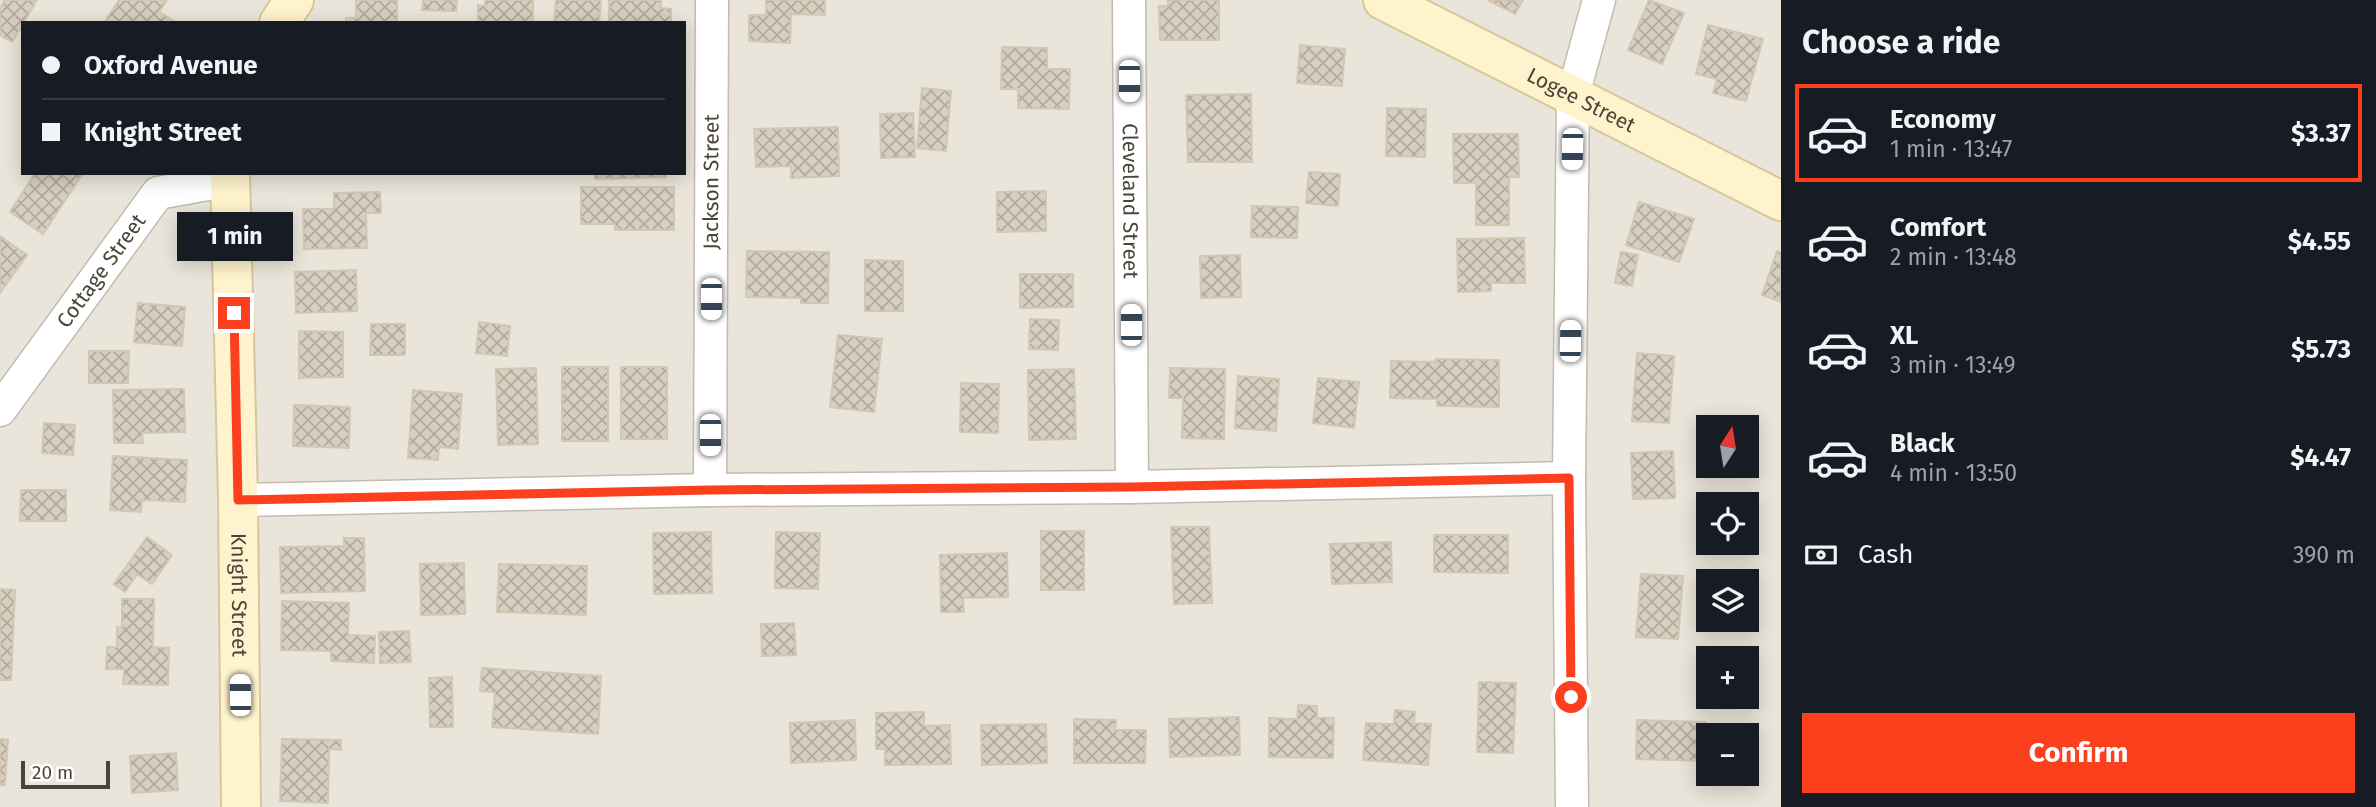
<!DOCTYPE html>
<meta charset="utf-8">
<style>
:root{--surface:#171b24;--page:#20242c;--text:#f1f3f6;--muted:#9ea1a6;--line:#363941;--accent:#fc3f1d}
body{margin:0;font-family:"Fira Sans",sans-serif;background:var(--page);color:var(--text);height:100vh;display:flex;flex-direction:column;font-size:26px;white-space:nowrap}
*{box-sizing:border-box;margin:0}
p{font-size:23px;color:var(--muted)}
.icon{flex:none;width:38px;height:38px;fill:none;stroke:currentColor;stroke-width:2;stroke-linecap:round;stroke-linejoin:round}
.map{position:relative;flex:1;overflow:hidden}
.side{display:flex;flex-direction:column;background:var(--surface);width:595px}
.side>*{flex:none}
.banner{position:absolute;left:21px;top:21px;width:665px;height:154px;border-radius:0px;box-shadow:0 4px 18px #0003;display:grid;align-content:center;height:154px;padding:0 21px;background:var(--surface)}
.needle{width:46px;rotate:12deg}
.tools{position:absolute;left:1696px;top:415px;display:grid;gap:14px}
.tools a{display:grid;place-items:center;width:63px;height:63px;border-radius:0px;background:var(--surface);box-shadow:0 4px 18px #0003;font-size:35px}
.scale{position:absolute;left:21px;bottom:18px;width:89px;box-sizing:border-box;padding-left:7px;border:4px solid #4b4439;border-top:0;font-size:19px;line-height:24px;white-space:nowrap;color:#4b4439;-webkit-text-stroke:5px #fff;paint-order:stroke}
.end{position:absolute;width:32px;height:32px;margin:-16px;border:9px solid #fc3f1d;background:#fff;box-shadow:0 0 0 4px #fff}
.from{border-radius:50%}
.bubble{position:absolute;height:49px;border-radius:0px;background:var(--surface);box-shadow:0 4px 18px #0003;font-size:23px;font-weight:700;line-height:49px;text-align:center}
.car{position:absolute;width:21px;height:42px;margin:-21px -10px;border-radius:9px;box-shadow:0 0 5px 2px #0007;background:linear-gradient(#fff 24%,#345 0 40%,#fff 0 76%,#345 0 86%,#fff 0)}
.banner b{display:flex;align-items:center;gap:24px;height:66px;font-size:26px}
.banner b+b{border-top:2px solid var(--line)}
.banner i{width:18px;height:18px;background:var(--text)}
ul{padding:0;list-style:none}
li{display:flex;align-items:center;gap:21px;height:98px;margin:0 14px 10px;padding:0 7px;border:4px solid transparent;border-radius:0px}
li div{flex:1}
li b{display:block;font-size:26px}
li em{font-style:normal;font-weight:700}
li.selected{border-color:var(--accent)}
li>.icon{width:63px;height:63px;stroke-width:1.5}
h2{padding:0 21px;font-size:32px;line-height:84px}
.pay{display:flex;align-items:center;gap:18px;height:77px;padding:0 21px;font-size:26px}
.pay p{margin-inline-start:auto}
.button{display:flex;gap:14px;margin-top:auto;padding:14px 21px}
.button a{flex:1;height:80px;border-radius:0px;background:var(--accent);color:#fff;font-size:28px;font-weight:700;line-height:80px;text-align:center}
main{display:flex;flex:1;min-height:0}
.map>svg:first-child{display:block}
.residential{fill:#eae5da;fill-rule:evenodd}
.building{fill:url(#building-cross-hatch);stroke:#d3c7b4;stroke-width:2}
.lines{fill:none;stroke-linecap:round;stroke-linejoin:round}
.street-casing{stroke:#c2bbae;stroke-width:35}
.secondary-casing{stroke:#d6c79b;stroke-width:42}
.street{stroke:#fff;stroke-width:32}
.secondary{stroke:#fff3cd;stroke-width:38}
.route{stroke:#fc3f1d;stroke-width:9}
.labels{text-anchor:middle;stroke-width:6;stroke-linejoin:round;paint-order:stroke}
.street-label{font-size:21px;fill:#4b4439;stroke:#fff}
</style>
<main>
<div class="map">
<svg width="1781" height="807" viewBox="0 0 1781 807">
<defs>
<pattern id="building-cross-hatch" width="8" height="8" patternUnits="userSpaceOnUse" patternTransform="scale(1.75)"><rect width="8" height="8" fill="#d8cfc1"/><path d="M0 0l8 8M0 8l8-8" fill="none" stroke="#b1aa9e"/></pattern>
</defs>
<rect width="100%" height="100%" fill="#f6f3ec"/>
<path class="residential" d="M0 0H1781V807H0ZM23 23H684V173H23ZM1708 427H1746V466H1708ZM1708 504H1746V542H1708ZM1708 581H1746V620H1708ZM1708 658H1746V696H1708ZM1708 735H1746V774H1708Z"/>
<g class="building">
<path d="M5 0H37L12 42 0 35V8Z"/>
<path d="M119 0H167L159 12 177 23H104Z"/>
<path d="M356 0H397V23H346V18H356Z"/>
<path d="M423 0H457L456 11 422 10Z"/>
<path d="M485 0H533V23H478V5L485 6Z"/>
<path d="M556 0H601L599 23H554Z"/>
<path d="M609 0H661V8L671 9V23H609Z"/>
<path d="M766 0H825V15L791 14 790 43 749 41V15H766Z"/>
<path d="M1168 0H1219V40H1160L1159 6H1168Z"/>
<path d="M1488 0H1523L1515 14Z"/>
<path d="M1649 0 1684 13 1662 64 1628 50Z"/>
<path d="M1708 25 1763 39 1746 101 1713 93 1717 79 1696 74Z"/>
<path d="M1300 45 1345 49 1342 86 1297 83Z"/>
<path d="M1002 47 1047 48V69H1070L1069 109 1018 108V89H1001Z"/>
<path d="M922 88 951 91 946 151 917 148Z"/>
<path d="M1251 94 1252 162H1188L1186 95Z"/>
<path d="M1387 108 1426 109 1425 157 1386 156Z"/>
<path d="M913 113 915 157 881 158 880 114Z"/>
<path d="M838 127 839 176 791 178V166L756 167 754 129Z"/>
<path d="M1453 134H1518L1519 177H1509V225H1476V183H1454Z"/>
<path d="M1309 172 1340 174 1338 206 1306 203Z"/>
<path d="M35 173H83L43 234 10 212Z"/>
<path d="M595 173H666V177L595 179Z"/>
<path d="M581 187H674V230H615V224H581Z"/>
<path d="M1046 191V231L997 232V192Z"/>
<path d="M380 192 381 213H366L367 248 304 249 303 209H334V193Z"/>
<path d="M1639 202 1694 219 1679 262 1626 245Z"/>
<path d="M1252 206 1298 207 1297 238 1251 237Z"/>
<path d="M0 236 27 255 0 293Z"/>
<path d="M1524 238 1525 283H1491V291L1458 292 1457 239Z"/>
<path d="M747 251 829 252 828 303H801V298L746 297Z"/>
<path d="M1777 251 1781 252V302L1762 295Z"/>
<path d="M1621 252 1638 255 1632 286 1615 283Z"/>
<path d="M1240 255 1241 297 1201 298 1200 256Z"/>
<path d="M865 260 903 261V311H865Z"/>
<path d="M356 270 357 311 296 313 295 272Z"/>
<path d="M1020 274H1073V307L1020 308Z"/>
<path d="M138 303 185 307 182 346 134 342Z"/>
<path d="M1030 319 1059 320 1058 350 1029 349Z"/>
<path d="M479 322 510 326 507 356 476 353Z"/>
<path d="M371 324H405V355H370Z"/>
<path d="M299 331 343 332V377L299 378Z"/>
<path d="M838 335 882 339 874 412 830 407Z"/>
<path d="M89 351H129L128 383H89Z"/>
<path d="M1637 353 1674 356 1669 423 1632 421Z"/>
<path d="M1436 359 1499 360V407L1437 406V399L1390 398 1391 361 1435 362Z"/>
<rect x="562" y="367" width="46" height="74"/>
<rect x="621" y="367" width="46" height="72"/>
<path d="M536 368 538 444 498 445 496 369Z"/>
<path d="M1170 368 1225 369 1224 439 1182 438 1183 398H1169Z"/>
<path d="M1074 369 1076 439 1029 440 1028 370Z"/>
<path d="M1238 376 1279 379 1276 431 1235 428Z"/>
<path d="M1318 378 1359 382 1354 428 1313 423Z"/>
<path d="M961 383 999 384 998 433 960 432Z"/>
<path d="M184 389 185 432 142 433 143 443H114L113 390Z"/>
<path d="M413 390 462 394 458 449 439 447 438 460 408 458Z"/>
<path d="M294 405 350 407 349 448 293 446Z"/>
<path d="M44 423 75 425 73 455 42 453Z"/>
<path d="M1673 451 1675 498 1633 499 1631 453Z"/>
<path d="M113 456 187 460 185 502 142 500 141 512 110 510Z"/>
<path d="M21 490H66V521H20Z"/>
<path d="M1171 527H1209L1212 603 1174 604Z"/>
<rect x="1041" y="531" width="43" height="59"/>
<path d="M711 532 712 593 654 594 653 533Z"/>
<path d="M776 532 820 533 818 589 775 588Z"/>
<path d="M1434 535H1508V573L1434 572Z"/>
<path d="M147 537 172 555 152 584 137 574 125 592 114 584Z"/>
<path d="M344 538H364L365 591 281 593 280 547 344 546Z"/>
<path d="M1391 542 1392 582 1332 584 1330 544Z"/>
<path d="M1007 553 1008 597 963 598 964 612H941L940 555Z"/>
<path d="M464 563 465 614 421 615 420 564Z"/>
<path d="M499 564 587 566 586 615 497 612Z"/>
<path d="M1641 574 1683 576 1678 639 1636 637Z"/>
<path d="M0 589 15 590 11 680H0Z"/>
<path d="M122 599H154L153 647 169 648 168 685 123 684 124 669H106L107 647H117V627L122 628Z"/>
<path d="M282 601 349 603 348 635 375 636 374 663 331 661V651L281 650Z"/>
<path d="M794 623 796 655 762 656 761 624Z"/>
<path d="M409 631 411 662 380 663 379 632Z"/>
<path d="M482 668 601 676 598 734 492 727 495 692 480 691Z"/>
<path d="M452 677 453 727H430L429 678Z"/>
<path d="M1479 682 1516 683 1513 753 1477 752Z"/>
<path d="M1298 705 1317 706V718H1334L1333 758 1269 757V718L1297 719Z"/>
<path d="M1395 710 1415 712 1414 723 1431 724 1428 765 1363 760 1366 723 1394 724Z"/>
<path d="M924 712V726L950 725 951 764 885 765V749H876V713Z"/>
<path d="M1239 717 1240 755 1170 757 1169 719Z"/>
<path d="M1074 719 1116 720 1115 730H1146L1145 763H1074Z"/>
<path d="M855 720 856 760 791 763 790 723Z"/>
<path d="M1637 720 1705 722 1704 761 1636 759Z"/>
<path d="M1046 724 1047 763 982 765 981 725Z"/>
<path d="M0 739 8 740 5 785H0Z"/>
<path d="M282 739 341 740V750L329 749 328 803 280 801Z"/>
<path d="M176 753 178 790 132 793 130 756Z"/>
</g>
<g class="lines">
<defs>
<g id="street">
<path id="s1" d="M1129 0 1132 487"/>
<path id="s2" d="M0 410 158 193 230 180"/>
<path id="s3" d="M710 490 712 0"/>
<path d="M238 500 710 490 1132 487 1569 478"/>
<path d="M1572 807 1569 478 1573 95 1599 0"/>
</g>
<g id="secondary">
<path id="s4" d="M1383 0 1781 201"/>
<path d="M279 23 294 0"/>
<path id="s5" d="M230 173 238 500 241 807"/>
</g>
</defs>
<use href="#street" class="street-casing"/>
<use href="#secondary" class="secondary-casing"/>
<use href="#street" class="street"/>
<use href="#secondary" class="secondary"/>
</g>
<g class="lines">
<path class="route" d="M234 313 238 500 710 490 1132 487 1569 478 1571 697"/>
</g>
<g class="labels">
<g class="street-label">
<text dy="7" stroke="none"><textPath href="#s4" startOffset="222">Logee Street</textPath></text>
<text dy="7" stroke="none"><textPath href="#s3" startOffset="308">Jackson Street</textPath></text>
<text dy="7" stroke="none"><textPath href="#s1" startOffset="201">Cleveland Street</textPath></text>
<text dy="7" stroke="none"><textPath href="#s2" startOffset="172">Cottage Street</textPath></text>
<text dy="7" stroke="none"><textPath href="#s5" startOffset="422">Knight Street</textPath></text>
</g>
</g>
</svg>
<div class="tools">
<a><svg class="needle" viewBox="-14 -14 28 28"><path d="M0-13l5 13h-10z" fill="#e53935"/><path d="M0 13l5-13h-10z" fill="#9ea1a6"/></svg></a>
<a><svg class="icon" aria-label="locate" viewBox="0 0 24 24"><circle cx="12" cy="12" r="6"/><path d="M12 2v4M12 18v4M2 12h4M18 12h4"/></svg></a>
<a><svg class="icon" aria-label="layers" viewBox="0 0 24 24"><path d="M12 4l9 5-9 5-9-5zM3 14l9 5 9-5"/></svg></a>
<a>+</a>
<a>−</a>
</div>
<div class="scale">20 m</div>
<i class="end from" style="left:1571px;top:697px"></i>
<i class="end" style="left:234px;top:313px"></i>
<div class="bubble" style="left:177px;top:212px;width:116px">1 min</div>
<i class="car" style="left:1129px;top:81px;rotate:180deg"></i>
<i class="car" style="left:1572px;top:149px;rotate:181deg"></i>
<i class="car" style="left:711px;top:299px;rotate:180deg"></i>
<i class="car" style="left:1131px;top:325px;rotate:0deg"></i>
<i class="car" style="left:1570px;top:341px;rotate:1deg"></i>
<i class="car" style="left:710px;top:435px;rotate:180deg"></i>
<i class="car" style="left:240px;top:695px;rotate:359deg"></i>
<div class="banner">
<b><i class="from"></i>Oxford Avenue</b>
<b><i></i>Knight Street</b>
</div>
</div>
<section class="side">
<h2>Choose a ride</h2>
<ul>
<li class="selected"><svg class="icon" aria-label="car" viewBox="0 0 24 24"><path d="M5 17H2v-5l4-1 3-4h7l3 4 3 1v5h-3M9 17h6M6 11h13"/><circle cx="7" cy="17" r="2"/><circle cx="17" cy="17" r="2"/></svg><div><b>Economy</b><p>1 min · 13:47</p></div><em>$3.37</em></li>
<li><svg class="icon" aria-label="car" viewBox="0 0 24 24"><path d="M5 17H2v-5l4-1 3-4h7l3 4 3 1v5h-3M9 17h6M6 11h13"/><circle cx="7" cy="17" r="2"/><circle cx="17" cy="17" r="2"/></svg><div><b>Comfort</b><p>2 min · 13:48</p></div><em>$4.55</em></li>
<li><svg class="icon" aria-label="car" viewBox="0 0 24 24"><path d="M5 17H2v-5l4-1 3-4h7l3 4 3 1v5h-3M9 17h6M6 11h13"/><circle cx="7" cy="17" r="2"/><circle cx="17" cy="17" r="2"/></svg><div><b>XL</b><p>3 min · 13:49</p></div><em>$5.73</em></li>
<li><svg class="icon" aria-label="car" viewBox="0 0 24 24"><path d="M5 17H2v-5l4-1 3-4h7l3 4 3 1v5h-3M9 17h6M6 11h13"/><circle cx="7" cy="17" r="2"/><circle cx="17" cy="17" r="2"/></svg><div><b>Black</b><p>4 min · 13:50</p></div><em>$4.47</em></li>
</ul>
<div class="pay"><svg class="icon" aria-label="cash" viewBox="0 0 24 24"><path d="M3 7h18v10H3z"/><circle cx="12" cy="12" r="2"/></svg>Cash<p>390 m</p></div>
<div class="button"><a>Confirm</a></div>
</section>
</main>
